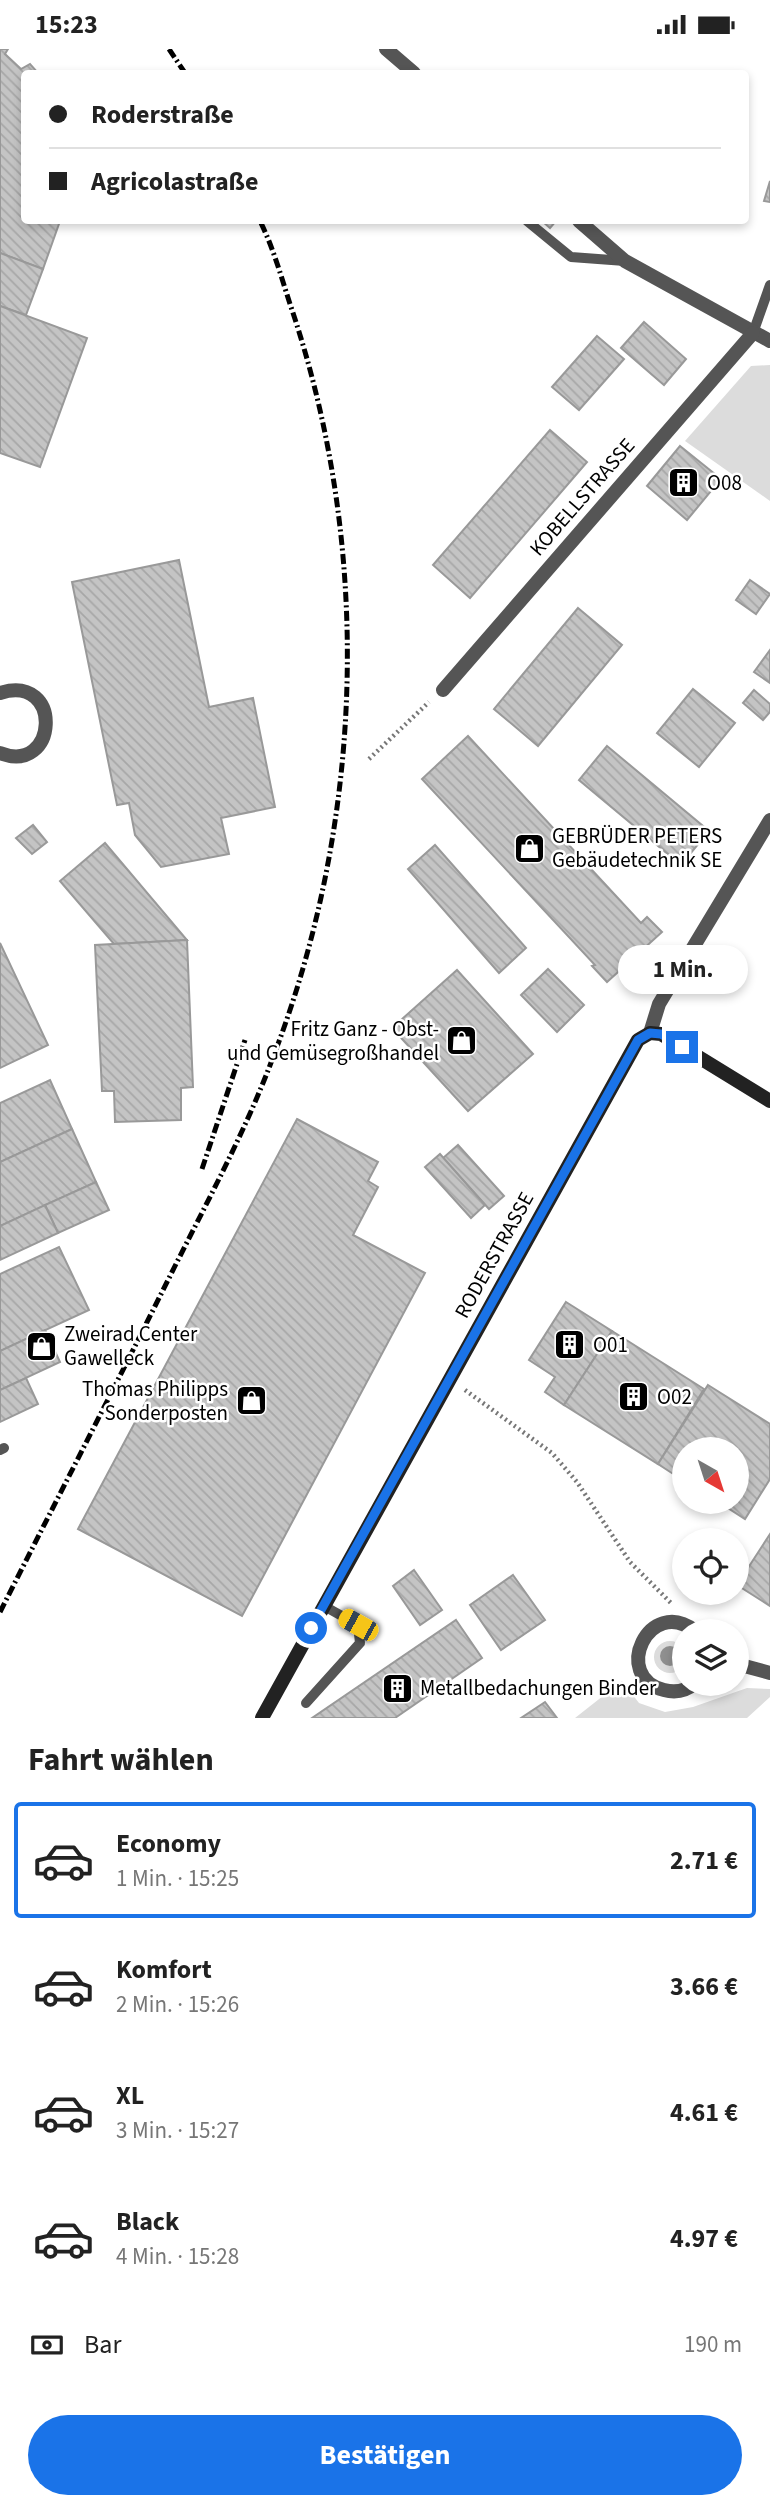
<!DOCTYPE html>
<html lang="de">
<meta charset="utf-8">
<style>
:root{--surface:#fff;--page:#f6f6f6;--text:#222;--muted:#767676;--line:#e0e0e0;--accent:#1a73e8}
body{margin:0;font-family:"Source Sans 3",sans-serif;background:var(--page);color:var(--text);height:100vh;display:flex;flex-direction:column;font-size:26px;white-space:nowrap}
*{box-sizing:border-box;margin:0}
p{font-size:23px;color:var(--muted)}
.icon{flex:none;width:38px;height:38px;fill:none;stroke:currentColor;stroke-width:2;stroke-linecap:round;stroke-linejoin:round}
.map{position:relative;height:1669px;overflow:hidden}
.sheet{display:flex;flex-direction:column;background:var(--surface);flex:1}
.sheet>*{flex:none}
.top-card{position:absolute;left:21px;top:21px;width:728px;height:154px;border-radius:7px;box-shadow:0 4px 10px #0003;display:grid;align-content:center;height:154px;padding:0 28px;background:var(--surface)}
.needle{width:46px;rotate:141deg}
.controls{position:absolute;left:672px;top:1388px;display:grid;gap:14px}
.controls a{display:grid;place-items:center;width:77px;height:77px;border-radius:50%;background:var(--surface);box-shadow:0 4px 10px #0003;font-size:35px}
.end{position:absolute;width:32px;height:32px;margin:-16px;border:9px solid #1a73e8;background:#fff;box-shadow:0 0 0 4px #fff}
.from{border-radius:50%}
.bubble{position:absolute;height:49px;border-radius:24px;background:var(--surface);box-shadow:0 4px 10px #0003;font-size:23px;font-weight:700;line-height:49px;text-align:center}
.car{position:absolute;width:21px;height:42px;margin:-21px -10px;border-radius:9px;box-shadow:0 0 5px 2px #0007;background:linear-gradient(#f5c518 24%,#345 0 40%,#f5c518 0 76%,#345 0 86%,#f5c518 0)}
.top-card b{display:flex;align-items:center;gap:24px;height:66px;font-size:26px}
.top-card b+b{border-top:2px solid var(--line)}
.top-card i{width:18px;height:18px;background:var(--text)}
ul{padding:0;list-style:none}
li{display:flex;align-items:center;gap:21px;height:116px;margin:0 14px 10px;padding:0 14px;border:4px solid transparent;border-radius:7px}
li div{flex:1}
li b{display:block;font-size:26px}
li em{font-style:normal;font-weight:700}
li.on{border-color:var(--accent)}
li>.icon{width:63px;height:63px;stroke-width:1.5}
h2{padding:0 28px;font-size:32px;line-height:84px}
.pay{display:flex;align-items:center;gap:18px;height:77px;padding:0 28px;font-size:26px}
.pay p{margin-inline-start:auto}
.primary-button{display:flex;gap:14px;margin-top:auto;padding:14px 28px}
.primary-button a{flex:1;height:80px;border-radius:42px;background:var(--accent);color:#fff;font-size:28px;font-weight:700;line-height:80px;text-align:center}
.status{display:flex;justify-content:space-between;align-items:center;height:49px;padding:0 35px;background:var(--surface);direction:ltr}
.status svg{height:19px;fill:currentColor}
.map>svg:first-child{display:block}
.green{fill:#dcdcdc}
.building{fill:url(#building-back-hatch);stroke:#999;stroke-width:2}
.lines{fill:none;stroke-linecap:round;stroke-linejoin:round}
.path{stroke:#777;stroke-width:4.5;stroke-dasharray:2 3.5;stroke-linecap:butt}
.lane{stroke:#555;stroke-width:10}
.street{stroke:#555;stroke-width:14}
.secondary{stroke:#222;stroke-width:14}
.rail{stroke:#000;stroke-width:5;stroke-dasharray:10 3.5 2 3.5;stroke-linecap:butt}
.tree{fill:#8f8f8f}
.route{stroke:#1a73e8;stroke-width:9}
.labels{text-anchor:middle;stroke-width:5;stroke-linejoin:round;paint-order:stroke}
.poi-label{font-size:21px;fill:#000;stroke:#fff;text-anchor:start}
.street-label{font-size:21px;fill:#000;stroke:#fff}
</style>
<div class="status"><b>15:23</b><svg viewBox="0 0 49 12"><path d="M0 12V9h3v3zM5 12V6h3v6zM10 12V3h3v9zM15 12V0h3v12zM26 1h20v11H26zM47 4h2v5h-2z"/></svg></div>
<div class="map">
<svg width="770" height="1669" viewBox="0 0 770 1669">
<defs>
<pattern id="building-back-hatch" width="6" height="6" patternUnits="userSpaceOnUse" patternTransform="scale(1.75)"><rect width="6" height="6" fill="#c4c4c4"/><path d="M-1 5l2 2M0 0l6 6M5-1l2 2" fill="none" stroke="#a7a7a7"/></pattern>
</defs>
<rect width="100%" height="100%" fill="#fff"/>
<g class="green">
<path d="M770 316V452L685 392 751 317Z"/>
<circle cx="670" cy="1608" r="16"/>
<path d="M622 1632 639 1654 665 1663 693 1658 747 1639 770 1640V1648L747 1669H575Z"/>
</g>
<g class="building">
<path d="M0 0H8L5 5 21 20 30 15 38 24H24V172H60L43 220 0 204Z"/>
<path d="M770 132V153L764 152Z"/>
<path d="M542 172H556L550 179Z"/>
<path d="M0 204 43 220 26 266 0 257Z"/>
<path d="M0 257 87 289 40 418 0 404Z"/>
<path d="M644 273 686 310 664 336 621 299Z"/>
<path d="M597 287 624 310 579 361 552 338Z"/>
<path d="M550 381 587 413 470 549 433 516Z"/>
<path d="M680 397 721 430 687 471 647 437Z"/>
<path d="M179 511 209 658 253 649 275 758 221 769 229 805 161 818 135 786 129 754 117 756 72 533Z"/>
<path d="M750 531 770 545 756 565 736 551Z"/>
<path d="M578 559 622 596 538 697 494 660Z"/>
<path d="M770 601V634L754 623Z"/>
<path d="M693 640 735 674 699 718 657 684Z"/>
<path d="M754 641 770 655V663L763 671 743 654Z"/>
<path d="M468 687 641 874 647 868 662 883 607 933 592 917 595 916 422 730Z"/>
<path d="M607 697 709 782 681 816 579 731Z"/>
<path d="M33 776 47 793 32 805 16 789Z"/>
<path d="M105 794 187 891 114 895 60 832Z"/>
<path d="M435 796 526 899 499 924 408 820Z"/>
<path d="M187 891 193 1038 181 1039V1071L115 1073 114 1042H102L95 896Z"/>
<path d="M0 894 48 996 0 1019Z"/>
<path d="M548 920 584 956 557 983 521 946Z"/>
<path d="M457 921 533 1005 468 1062 392 979Z"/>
<path d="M50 1031 72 1080 0 1113V1054Z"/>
<path d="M297 1070 378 1113 368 1132 378 1138 353 1186 425 1224 242 1567 78 1480Z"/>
<path d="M72 1080 96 1133 0 1177V1113Z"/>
<path d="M458 1096 504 1147 489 1160 443 1109Z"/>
<path d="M440 1105 485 1156 471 1169 425 1118Z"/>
<path d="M96 1133 109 1161 58 1184 45 1156Z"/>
<path d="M45 1156 58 1184 0 1211V1177Z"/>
<path d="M59 1198 89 1261 0 1302V1225Z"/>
<path d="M566 1253 612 1282 564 1356 545 1343 555 1328 529 1311Z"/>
<path d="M45 1281 60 1313 0 1341V1302Z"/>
<path d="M612 1282 704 1340 658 1415 564 1356Z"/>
<path d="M26 1329 38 1355 0 1373V1341Z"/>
<path d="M708 1336 770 1375V1430L745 1470 717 1452H737V1400H684V1432L658 1415Z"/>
<path d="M770 1485V1557L737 1536Z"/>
<path d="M414 1521 442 1561 420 1576 393 1537Z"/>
<path d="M513 1526 545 1571 501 1601 470 1556Z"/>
<path d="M456 1571 482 1609 395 1669H312Z"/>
<path d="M545 1653 557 1669H521Z"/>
</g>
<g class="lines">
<g class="path">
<path d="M369 710 429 653"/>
<path d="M465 1341 552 1404 577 1433 630 1513 673 1556"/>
</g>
<g class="lane">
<path d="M527 172 571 208 625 212"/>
<path d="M753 284 770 236"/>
<path d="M0 1401 4 1399"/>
<path d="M306 1654 360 1594 358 1576 324 1557"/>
</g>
<g class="street">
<path d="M386 0 414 24"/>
<path d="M579 172 625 212 770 292"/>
<path d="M443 641 753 284"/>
<path d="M0 644C64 624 58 727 0 704"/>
<path d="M650 984 659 955 770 771"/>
<path d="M737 1615 770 1624"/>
<path d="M695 1634C686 1642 675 1644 664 1641 611 1628 649 1546 695 1582"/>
</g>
<path class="secondary" d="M262 1669 638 991 650 984 661 985 770 1052"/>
<g class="rail">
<path d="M169 0 185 24"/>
<path d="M202 1120 245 991"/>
<path d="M0 1563C58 1448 117 1334 174 1219 208 1151 245 1083 272 1011 365 771 373 499 290 255 281 227 273 198 260 172"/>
</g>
</g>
<circle class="tree" cx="670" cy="1607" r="10"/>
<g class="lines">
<path class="route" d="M311 1579 638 991 650 984 661 985 682 998"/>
</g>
<defs>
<symbol id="building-square" viewBox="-11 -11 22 22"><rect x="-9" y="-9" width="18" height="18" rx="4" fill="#000" stroke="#fff"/><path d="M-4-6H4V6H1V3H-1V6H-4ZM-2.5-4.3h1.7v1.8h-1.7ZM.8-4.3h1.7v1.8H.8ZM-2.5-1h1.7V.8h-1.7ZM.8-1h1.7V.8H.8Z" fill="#fff"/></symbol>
<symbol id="shop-square" viewBox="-11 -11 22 22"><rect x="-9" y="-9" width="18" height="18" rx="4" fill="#000" stroke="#fff"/><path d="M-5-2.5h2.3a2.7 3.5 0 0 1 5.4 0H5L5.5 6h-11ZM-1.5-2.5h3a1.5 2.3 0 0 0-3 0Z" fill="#fff"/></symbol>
</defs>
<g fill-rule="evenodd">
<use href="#building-square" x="666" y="416" width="35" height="35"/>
<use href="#shop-square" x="512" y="782" width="35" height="35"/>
<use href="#shop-square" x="444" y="974" width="35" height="35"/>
<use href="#building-square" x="552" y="1278" width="35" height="35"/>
<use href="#shop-square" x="24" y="1280" width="35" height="35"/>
<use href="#building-square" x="616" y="1330" width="35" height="35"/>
<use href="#shop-square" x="234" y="1334" width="35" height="35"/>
<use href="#building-square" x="380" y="1622" width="35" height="35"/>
</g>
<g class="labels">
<g class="poi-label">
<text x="707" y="441">O08</text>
<text x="552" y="794">GEBRÜDER PETERS<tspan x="552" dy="24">Gebäudetechnik SE</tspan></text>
<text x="439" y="987" text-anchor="end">Fritz Ganz - Obst-<tspan x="439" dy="24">und Gemüsegroßhandel</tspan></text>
<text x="64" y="1292">Zweirad Center<tspan x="64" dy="24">Gawelleck</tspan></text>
<text x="593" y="1303">O01</text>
<text x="228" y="1347" text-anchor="end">Thomas Philipps<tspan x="228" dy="24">Sonderposten</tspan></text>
<text x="657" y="1355">O02</text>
<text x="420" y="1646">Metallbedachungen Binder</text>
</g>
<g class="street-label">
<text transform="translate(582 448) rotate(-49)" y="7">KOBELLSTRASSE</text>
<text transform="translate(494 1206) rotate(-61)" y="7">RODERSTRASSE</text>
</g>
</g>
</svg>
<div class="controls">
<a><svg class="needle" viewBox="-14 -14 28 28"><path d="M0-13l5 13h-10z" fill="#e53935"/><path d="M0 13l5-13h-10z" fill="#767676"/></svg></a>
<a><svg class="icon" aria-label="locate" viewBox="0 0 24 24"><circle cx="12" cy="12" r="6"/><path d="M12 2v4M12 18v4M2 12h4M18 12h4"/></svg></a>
<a><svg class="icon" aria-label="layers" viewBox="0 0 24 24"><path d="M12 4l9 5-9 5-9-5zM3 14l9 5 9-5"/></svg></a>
</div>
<i class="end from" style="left:311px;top:1579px"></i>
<i class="end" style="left:682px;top:998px"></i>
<div class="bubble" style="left:618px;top:896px;width:130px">1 Min.</div>
<i class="car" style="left:358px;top:1576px;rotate:299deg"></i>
<div class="top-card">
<b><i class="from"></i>Roderstraße</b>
<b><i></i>Agricolastraße</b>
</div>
</div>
<section class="sheet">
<h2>Fahrt wählen</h2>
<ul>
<li class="on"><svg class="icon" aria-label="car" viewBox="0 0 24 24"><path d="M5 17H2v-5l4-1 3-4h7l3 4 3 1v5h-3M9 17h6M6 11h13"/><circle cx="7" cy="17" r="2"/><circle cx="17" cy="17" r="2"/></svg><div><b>Economy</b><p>1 Min. · 15:25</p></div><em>2.71 €</em></li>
<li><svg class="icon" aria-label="car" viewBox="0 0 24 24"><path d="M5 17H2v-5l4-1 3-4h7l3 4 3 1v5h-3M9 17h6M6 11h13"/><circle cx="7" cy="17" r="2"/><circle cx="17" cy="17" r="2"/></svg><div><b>Komfort</b><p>2 Min. · 15:26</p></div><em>3.66 €</em></li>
<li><svg class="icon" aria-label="car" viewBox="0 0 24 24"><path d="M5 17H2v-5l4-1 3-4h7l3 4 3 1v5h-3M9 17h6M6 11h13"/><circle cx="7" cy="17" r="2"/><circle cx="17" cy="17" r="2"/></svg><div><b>XL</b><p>3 Min. · 15:27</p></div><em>4.61 €</em></li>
<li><svg class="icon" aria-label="car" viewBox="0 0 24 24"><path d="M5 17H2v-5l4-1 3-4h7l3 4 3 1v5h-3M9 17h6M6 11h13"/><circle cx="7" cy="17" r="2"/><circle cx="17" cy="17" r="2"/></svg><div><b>Black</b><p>4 Min. · 15:28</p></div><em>4.97 €</em></li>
</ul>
<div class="pay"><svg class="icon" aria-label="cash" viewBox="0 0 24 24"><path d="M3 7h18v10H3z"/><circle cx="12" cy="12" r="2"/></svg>Bar<p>190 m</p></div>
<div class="primary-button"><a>Bestätigen</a></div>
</section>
